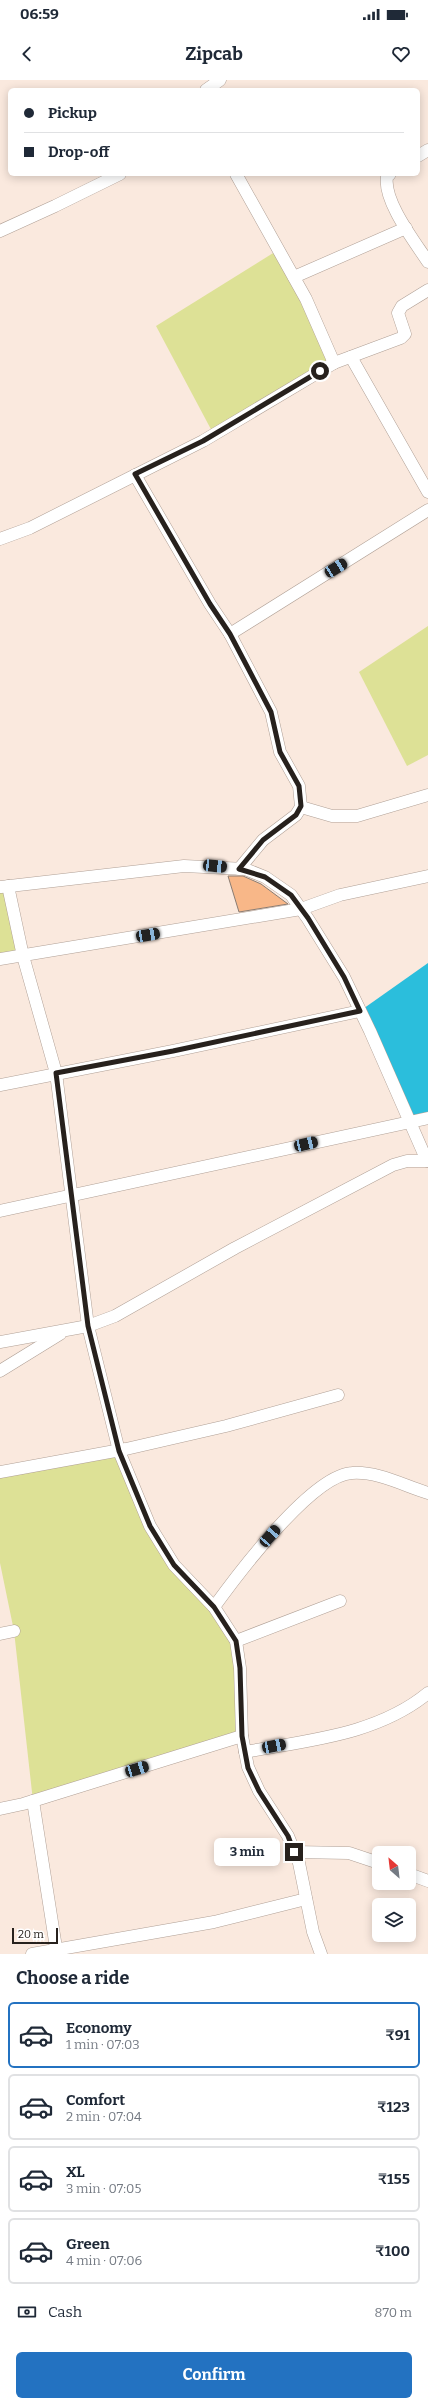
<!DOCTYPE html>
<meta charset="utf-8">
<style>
:root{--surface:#fff;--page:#f2f2f3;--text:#1f2937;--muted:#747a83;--line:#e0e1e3;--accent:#2372c1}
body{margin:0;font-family:Bitter,serif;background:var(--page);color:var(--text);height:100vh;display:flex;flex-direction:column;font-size:15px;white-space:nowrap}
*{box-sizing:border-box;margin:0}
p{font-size:13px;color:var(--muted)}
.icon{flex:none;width:22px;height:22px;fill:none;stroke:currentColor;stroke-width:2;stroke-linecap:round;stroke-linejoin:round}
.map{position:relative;height:1874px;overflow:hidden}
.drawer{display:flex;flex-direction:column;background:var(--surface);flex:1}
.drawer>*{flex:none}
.guide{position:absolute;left:8px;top:8px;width:412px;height:88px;border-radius:6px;box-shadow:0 2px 10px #0003;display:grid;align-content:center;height:88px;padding:0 16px;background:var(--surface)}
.needle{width:26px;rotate:332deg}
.fabs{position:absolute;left:372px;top:1766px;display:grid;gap:8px}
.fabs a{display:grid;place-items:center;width:44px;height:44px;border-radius:6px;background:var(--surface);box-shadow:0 2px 10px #0003;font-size:20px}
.scale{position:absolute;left:12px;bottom:10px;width:46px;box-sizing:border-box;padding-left:4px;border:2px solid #27211d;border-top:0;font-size:11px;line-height:14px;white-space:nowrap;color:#27211d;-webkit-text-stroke:3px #fff;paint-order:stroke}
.end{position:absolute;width:18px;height:18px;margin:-9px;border:5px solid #27211d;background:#fff;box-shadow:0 0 0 2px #fff}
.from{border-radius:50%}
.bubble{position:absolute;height:28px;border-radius:6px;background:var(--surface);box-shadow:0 2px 10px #0003;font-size:13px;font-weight:700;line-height:28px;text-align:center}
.car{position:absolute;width:12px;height:24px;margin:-12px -6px;border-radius:5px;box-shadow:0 0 3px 1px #0007;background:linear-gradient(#222 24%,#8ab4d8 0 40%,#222 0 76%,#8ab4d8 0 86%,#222 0)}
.guide b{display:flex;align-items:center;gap:14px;height:38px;font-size:15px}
.guide b+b{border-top:1px solid var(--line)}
.guide i{width:10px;height:10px;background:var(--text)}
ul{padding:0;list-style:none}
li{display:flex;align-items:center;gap:12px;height:66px;margin:0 8px 6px;padding:0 8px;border:2px solid var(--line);border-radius:6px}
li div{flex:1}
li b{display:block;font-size:15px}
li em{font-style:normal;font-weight:700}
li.on{border-color:var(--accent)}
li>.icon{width:36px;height:36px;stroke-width:1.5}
h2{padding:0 16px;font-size:18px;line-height:48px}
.pay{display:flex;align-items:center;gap:10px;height:44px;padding:0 16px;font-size:15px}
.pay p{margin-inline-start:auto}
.button{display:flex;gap:8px;margin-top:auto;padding:8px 16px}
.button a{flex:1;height:46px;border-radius:6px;background:var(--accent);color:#fff;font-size:16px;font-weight:700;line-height:46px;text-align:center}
.status{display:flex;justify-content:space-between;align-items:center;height:28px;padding:0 20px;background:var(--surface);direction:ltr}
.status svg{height:11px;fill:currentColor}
header{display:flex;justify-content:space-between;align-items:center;height:52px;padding:0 16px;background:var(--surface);font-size:18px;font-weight:700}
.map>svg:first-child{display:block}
.green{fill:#dde196}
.water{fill:#2bbedc}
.building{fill:#f8b788;stroke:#8a7c72}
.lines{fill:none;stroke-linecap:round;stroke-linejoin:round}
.minor-casing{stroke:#b0a096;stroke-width:13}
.minor{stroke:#fff;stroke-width:12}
.route{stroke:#27211d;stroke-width:5}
</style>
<div class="status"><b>06:59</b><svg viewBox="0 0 49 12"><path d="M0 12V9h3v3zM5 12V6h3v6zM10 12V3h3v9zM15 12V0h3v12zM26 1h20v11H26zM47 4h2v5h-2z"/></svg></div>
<header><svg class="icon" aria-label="back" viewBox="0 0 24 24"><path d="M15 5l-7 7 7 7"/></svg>Zipcab<svg class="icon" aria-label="heart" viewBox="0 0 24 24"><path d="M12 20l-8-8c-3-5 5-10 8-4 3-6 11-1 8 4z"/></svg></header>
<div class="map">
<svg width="428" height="1874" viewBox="0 0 428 1874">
<rect width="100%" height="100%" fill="#fae9de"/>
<g class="green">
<path d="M278 170 334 283 214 355 156 246Z"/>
<path d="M428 546V675L407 686 359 592Z"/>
<path d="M8 806 23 876 0 879V807Z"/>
<path d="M119 1371 150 1446 236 1561 242 1656 33 1721 14 1551 0 1483V1392Z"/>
</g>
<path class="water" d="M428 883V1038L410 1041 360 931Z"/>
<path class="building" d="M228 796H243L261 804 288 824 239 832Z"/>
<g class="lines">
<defs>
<g id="minor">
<path d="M206 10 220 0"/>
<path d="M418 76 428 70"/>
<path d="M236 94 306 219 334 283"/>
<path d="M390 94 387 97C383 121 415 162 428 182"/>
<path d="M0 151 55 126 120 94"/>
<path d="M294 197 406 148"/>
<path d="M351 277 428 412"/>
<path d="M135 395 210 524 230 554 271 632 280 672 299 706 301 727 296 735 263 760 239 789"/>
<path d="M0 459 30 448 203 361 334 283 401 258 405 254 398 233 402 226 428 210"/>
<path d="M230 554 428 430"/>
<path d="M301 727 332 736H357L428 715"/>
<path d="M8 806 23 876 56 993 88 1246 119 1371 150 1446 174 1485 214 1527 236 1561 240 1588 242 1656 248 1687 259 1711 288 1756 299 1783 313 1852 321 1874"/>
<path d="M1 807 184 786 245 789 265 797 291 815 308 839 344 897 370 951 427 1081"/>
<path d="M0 879 301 829 340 815 428 796"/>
<path d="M0 1005 173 971 360 931"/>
<path d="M0 1131 428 1038"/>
<path d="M0 1262 88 1246 115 1236 235 1168 393 1085 407 1081H428"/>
<path d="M0 1291 60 1254"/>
<path d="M0 1392 126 1369 226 1346 338 1315"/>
<path d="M214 1527C237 1495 312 1395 352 1393 377 1391 405 1406 428 1413"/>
<path d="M0 1554 14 1551"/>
<path d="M236 1561 340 1521"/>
<path d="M245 1672C308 1660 377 1655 428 1613"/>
<path d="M33 1721 57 1874"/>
<path d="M0 1729 23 1724 242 1656"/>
<path d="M294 1772 349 1773 379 1783"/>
<path d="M409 1794 428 1801"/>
<path d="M32 1874 214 1842 306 1819"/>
</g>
</defs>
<use href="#minor" class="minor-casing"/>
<use href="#minor" class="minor"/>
</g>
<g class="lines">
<path class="route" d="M294 1772 288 1756 259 1711 248 1688 242 1656 240 1588 236 1561 214 1527 174 1485 150 1446 119 1371 88 1246 56 993 173 971 360 931 344 897 308 838 291 815 265 797 239 789 263 760 296 735 301 726 299 706 280 672 271 632 230 554 210 524 135 394 203 361 320 291"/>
</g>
</svg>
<div class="fabs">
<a><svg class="needle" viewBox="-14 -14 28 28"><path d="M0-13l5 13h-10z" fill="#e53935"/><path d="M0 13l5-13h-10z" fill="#747a83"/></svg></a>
<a><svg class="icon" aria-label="layers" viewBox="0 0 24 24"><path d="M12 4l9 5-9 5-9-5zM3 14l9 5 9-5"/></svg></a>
</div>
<div class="scale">20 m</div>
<i class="end from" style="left:320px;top:291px"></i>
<i class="end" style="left:294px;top:1772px"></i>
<div class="bubble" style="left:214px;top:1758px;width:66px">3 min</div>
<i class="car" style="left:336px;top:488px;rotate:58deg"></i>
<i class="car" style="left:215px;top:786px;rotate:96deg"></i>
<i class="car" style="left:148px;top:855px;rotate:80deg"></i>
<i class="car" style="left:306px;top:1064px;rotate:77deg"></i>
<i class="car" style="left:270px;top:1456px;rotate:41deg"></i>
<i class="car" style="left:274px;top:1666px;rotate:79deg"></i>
<i class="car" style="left:137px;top:1689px;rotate:73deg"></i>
<div class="guide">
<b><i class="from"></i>Pickup</b>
<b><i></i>Drop-off</b>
</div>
</div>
<section class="drawer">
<h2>Choose a ride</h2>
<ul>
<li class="on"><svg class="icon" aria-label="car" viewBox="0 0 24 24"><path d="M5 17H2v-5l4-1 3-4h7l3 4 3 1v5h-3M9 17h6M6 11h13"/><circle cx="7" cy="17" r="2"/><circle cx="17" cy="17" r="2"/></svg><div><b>Economy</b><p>1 min · 07:03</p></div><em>₹91</em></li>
<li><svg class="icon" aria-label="car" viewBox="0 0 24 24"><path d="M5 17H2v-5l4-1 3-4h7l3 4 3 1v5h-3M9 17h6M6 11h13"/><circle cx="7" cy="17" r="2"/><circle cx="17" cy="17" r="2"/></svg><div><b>Comfort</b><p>2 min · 07:04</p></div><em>₹123</em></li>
<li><svg class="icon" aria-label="car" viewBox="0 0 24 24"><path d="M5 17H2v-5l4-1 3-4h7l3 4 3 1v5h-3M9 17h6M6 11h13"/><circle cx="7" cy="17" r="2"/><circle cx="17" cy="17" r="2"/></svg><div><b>XL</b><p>3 min · 07:05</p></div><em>₹155</em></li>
<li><svg class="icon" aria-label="car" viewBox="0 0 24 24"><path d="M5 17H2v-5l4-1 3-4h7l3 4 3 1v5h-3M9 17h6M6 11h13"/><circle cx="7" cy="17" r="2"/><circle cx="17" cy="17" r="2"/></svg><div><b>Green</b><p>4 min · 07:06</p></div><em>₹100</em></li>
</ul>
<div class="pay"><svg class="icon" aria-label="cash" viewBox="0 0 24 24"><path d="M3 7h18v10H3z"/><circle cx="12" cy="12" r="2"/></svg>Cash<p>870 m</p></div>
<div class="button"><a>Confirm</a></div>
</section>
